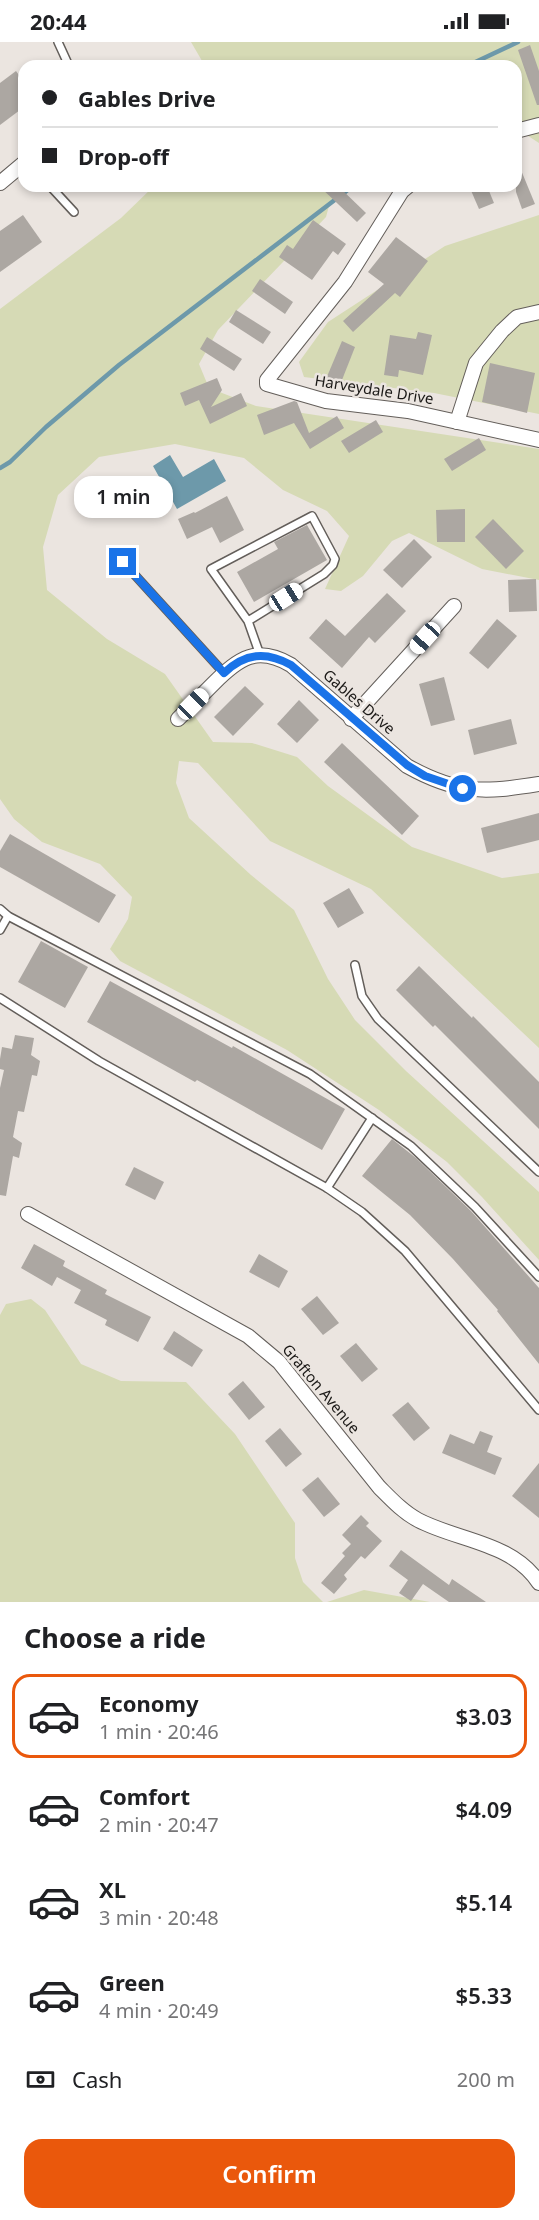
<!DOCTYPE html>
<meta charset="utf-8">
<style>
:root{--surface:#fff;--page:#f6f6f6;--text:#202124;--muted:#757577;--line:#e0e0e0;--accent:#ea580c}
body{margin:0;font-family:"Noto Sans",sans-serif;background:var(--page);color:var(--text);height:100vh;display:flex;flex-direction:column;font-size:22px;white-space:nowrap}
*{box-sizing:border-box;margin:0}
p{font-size:20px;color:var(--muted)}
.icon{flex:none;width:33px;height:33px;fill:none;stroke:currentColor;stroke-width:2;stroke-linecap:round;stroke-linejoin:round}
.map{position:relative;height:1560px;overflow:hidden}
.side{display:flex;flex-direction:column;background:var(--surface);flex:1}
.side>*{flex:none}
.top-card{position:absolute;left:18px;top:18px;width:504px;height:132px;border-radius:18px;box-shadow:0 3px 9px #0003;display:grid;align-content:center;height:132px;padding:0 24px;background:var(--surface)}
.end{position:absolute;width:27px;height:27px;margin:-14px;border:8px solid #1a73e8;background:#fff;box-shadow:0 0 0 3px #fff}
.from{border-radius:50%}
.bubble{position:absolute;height:42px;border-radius:18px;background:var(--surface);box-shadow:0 3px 9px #0003;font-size:20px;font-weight:600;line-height:42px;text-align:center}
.car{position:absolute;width:18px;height:36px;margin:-18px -9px;border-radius:8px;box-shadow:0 0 4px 2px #0007;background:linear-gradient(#fff 24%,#345 0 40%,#fff 0 76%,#345 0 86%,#fff 0)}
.top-card b{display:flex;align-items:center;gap:21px;height:57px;font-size:22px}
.top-card b+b{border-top:2px solid var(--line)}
.top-card i{width:15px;height:15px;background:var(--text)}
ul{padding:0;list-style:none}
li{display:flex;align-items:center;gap:18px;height:84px;margin:0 12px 9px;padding:0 12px;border:3px solid transparent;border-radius:18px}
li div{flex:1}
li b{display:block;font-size:22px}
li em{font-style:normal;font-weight:600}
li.on{border-color:var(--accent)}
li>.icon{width:54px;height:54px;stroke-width:1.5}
h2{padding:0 24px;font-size:27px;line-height:72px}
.pay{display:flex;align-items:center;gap:15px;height:66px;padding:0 24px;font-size:22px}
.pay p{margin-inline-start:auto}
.action{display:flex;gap:12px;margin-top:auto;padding:12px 24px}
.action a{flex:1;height:69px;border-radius:18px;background:var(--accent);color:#fff;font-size:24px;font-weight:600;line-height:69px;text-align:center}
.status{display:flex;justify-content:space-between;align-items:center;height:42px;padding:0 30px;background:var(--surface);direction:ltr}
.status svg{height:16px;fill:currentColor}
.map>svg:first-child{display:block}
.green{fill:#d6dab5}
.water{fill:#6d99aa}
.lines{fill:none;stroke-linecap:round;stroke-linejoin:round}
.stream{stroke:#6d99aa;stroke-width:4.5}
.building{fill:#aca7a2}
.lane-casing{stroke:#635e5a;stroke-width:10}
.street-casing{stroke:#635e5a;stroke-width:16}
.lane{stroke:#fff;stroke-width:7}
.street{stroke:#fff;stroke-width:14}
.route{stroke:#1a73e8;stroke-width:8}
.labels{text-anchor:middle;stroke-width:5;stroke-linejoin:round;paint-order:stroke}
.street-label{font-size:15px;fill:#1b1917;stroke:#ebe5e0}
</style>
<div class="status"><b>20:44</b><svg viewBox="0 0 49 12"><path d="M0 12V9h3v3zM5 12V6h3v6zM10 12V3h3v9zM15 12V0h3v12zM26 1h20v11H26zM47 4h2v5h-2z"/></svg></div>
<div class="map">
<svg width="539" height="1560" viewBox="0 0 539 1560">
<rect width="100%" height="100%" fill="#ebe5e0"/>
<g class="green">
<path d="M191 0H539V101L516 86V24H205Z"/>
<path d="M154 144H353L329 164 326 175 218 288 199 322 209 346 256 364 539 407V538L482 527 409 491 392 499 363 534 341 549 325 547 349 494 327 469 283 448 244 416 175 402 99 415 58 453 43 505 47 548 107 597 165 632 213 700 252 701 297 715 328 744 412 805 502 836 539 831V1006L371 847 270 799 198 721 179 719 176 741 189 776 251 833 294 868 328 937 355 978 406 1029 539 1150V1218L482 1155 447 1120 379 1068 287 1008 120 919 110 907 128 877 132 855 100 822 42 800 14 777 0 757V267L121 176Z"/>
<path d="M539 173V372L434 351 304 335 299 320 328 280 445 204Z"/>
<path d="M31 1257 45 1268 81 1322 121 1339 186 1340 235 1392 295 1481V1516L303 1540 323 1560H0V1273L6 1262Z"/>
<path d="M364 1548 430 1560H492H327Z"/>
</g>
<path class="water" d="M170 413 183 435 214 417 226 439 177 467 153 424Z"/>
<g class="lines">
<g class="stream">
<path d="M467 24 518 0"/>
<path d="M0 426 10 420 46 385 119 323 353 144"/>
</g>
</g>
<g class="building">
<path d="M530 3 539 29V63H537L518 8Z"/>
<path d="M16 29 24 40V65L0 83V41Z"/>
<path d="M516 116 535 162 522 167 516 150Z"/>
<path d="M319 144H338L366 171 357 180Z"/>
<path d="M469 144H487L494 161 479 167Z"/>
<path d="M23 173 42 200 0 230V189Z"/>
<path d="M313 178 346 202 338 213 333 209 312 238 279 215 287 203 293 207Z"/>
<path d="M396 195 428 219 400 255 395 251 353 290 343 279 384 242 368 230Z"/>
<path d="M260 237 293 260 285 272 252 249Z"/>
<path d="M236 268 271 290 263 302 229 280Z"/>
<path d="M418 290 432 293 423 333 399 328 398 335 384 333 390 293 416 297Z"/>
<path d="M207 295 242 317 234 329 200 307Z"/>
<path d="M342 299 355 305 340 343 326 337Z"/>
<path d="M490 321 535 331 527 371 482 360Z"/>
<path d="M217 336 222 348 211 365 241 351 247 364 210 382 199 358 185 364 180 351Z"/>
<path d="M294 359 297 360 309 391 337 374 344 386 310 407 294 381 264 393 257 373Z"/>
<path d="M376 378 383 390 349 411 341 399Z"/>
<path d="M479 396 486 408 452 429 444 417Z"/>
<path d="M227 454 244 488 220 501 212 485 187 497 178 477 194 470 195 471Z"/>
<path d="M465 467V500H437L436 468Z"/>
<path d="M493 477 524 509 506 527 475 495Z"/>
<path d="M307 483 327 518 254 560 237 530 278 507 274 500Z"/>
<path d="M414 497 432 515 402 546 383 528Z"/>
<path d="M536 537 537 569 509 570 508 538Z"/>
<path d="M387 551 406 569 375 601 369 595 342 626 309 596 326 577 345 594Z"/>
<path d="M497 577 517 594 488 627 469 611Z"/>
<path d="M444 635 455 678 431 684 419 642Z"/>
<path d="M245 644 264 662 233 694 214 675Z"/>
<path d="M299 658 319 678 297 701 277 682Z"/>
<path d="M511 677 517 702 474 713 468 688Z"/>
<path d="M342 701 419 774 402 793 324 720Z"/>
<path d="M539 771V798L487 811 481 786Z"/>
<path d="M10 792 116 853 99 881 0 825V809Z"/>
<path d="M349 846 364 871 338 886 323 861Z"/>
<path d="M41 899 88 925 65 966 18 940Z"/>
<path d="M419 924 472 976 473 974 539 1040V1087L435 983 433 985 396 948Z"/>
<path d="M110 939 232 1006 233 1004 345 1067 322 1108 197 1038 195 1040 87 980Z"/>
<path d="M15 993 34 996 31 1013 40 1019 37 1034 32 1033 24 1070 18 1069 13 1095 22 1101 19 1116 13 1114 6 1154 0 1153V1046L4 1028 0 1027V1017L2 1005 12 1007Z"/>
<path d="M392 1097 416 1116 471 1169 539 1246V1322L497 1269 498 1268 453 1217 410 1173 362 1134Z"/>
<path d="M134 1125 164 1140 155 1158 125 1143Z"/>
<path d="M34 1202 65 1219 63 1224 107 1248 105 1252 151 1275 138 1300 105 1283 107 1278 74 1261 81 1248 57 1235 52 1244 21 1226Z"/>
<path d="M259 1212 288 1229 279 1246 249 1230Z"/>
<path d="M317 1254 339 1281 323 1293 301 1267Z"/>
<path d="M174 1289 203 1308 192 1325 163 1307Z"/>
<path d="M356 1301 378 1327 362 1340 340 1314Z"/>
<path d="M243 1339 265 1365 249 1378 228 1352Z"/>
<path d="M408 1360 430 1386 414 1399 392 1373Z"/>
<path d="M280 1386 302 1412 286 1425 265 1399Z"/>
<path d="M480 1389 493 1394 487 1410 502 1416 495 1433 442 1411 450 1392 474 1402Z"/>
<path d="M539 1421V1476L512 1454Z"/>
<path d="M318 1435 340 1462 324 1475 302 1448Z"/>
<path d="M361 1473 369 1481 366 1484 382 1499 365 1517 361 1514 344 1533 347 1537 334 1552 321 1541 345 1514 342 1511 351 1502 342 1493Z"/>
<path d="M401 1508 449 1543 452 1537 486 1560H449L423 1542 411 1559 399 1551 408 1538 389 1524Z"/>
</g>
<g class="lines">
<defs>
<g id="lane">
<path d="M58 0 69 24"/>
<path d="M50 144 74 170"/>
<path d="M123 520 224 631"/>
<path d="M248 579 324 532 333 523 335 517 312 474 211 527 248 579 260 613"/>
<path d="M0 867 8 874 310 1032 411 1104 475 1165 539 1235"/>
<path d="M0 888 8 874"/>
<path d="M355 923 362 954 378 977 539 1130"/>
<path d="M0 956 99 1019 327 1146 362 1170 405 1209 539 1368"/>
<path d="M327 1146 372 1076"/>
</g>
<g id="street">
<path d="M516 89 539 83"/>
<path d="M0 141 24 121"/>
<path d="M408 144 402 149 345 240 267 338V342L326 359 408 369 539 398"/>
<path d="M457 380 476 321 502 289 517 275 539 270"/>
<path d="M178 677C190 665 202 653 214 641 239 616 257 603 291 623L407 724C457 752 484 751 539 742"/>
<path d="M351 677 454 564"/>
<path d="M28 1172 248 1294 279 1320 379 1445C391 1457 403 1470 418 1478 458 1499 512 1500 539 1541"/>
</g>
</defs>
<use href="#lane" class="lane-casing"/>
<use href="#street" class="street-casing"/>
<use href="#lane" class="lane"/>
<use href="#street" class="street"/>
</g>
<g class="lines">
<path class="route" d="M123 520 224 631C245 611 266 609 291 623L407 723 425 734 463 747"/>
</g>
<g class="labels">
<g class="street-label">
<text transform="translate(374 348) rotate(9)" y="5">Harveydale Drive</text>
<text transform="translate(359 660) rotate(41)" y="5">Gables Drive</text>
<text transform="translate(321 1347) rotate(50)" y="5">Grafton Avenue</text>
</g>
</g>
</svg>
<i class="end from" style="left:463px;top:747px"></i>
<i class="end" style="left:123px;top:520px"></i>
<div class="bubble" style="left:74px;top:434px;width:99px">1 min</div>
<i class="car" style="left:286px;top:555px;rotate:58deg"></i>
<i class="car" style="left:425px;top:596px;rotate:222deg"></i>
<i class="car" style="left:193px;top:662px;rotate:45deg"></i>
<div class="top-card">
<b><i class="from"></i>Gables Drive</b>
<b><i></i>Drop-off</b>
</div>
</div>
<section class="side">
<h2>Choose a ride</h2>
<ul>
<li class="on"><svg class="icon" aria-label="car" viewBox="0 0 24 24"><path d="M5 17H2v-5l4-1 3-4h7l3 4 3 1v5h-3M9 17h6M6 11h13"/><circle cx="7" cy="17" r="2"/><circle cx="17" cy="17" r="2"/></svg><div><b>Economy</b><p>1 min · 20:46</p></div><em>$3.03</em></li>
<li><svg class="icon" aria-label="car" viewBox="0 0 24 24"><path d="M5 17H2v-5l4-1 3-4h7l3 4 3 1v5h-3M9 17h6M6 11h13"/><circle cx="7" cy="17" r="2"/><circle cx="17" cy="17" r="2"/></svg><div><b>Comfort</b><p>2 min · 20:47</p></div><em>$4.09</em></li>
<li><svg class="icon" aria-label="car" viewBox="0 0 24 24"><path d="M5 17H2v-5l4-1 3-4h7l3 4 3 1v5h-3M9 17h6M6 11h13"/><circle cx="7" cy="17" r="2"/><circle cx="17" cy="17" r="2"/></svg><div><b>XL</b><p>3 min · 20:48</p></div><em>$5.14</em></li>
<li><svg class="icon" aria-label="car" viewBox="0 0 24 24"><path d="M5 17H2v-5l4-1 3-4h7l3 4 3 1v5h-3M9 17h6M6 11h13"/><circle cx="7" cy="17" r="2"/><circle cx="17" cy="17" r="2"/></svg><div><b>Green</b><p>4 min · 20:49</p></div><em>$5.33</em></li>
</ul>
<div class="pay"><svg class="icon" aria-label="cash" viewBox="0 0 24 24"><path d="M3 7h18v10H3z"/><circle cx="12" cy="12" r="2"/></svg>Cash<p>200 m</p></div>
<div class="action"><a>Confirm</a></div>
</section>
